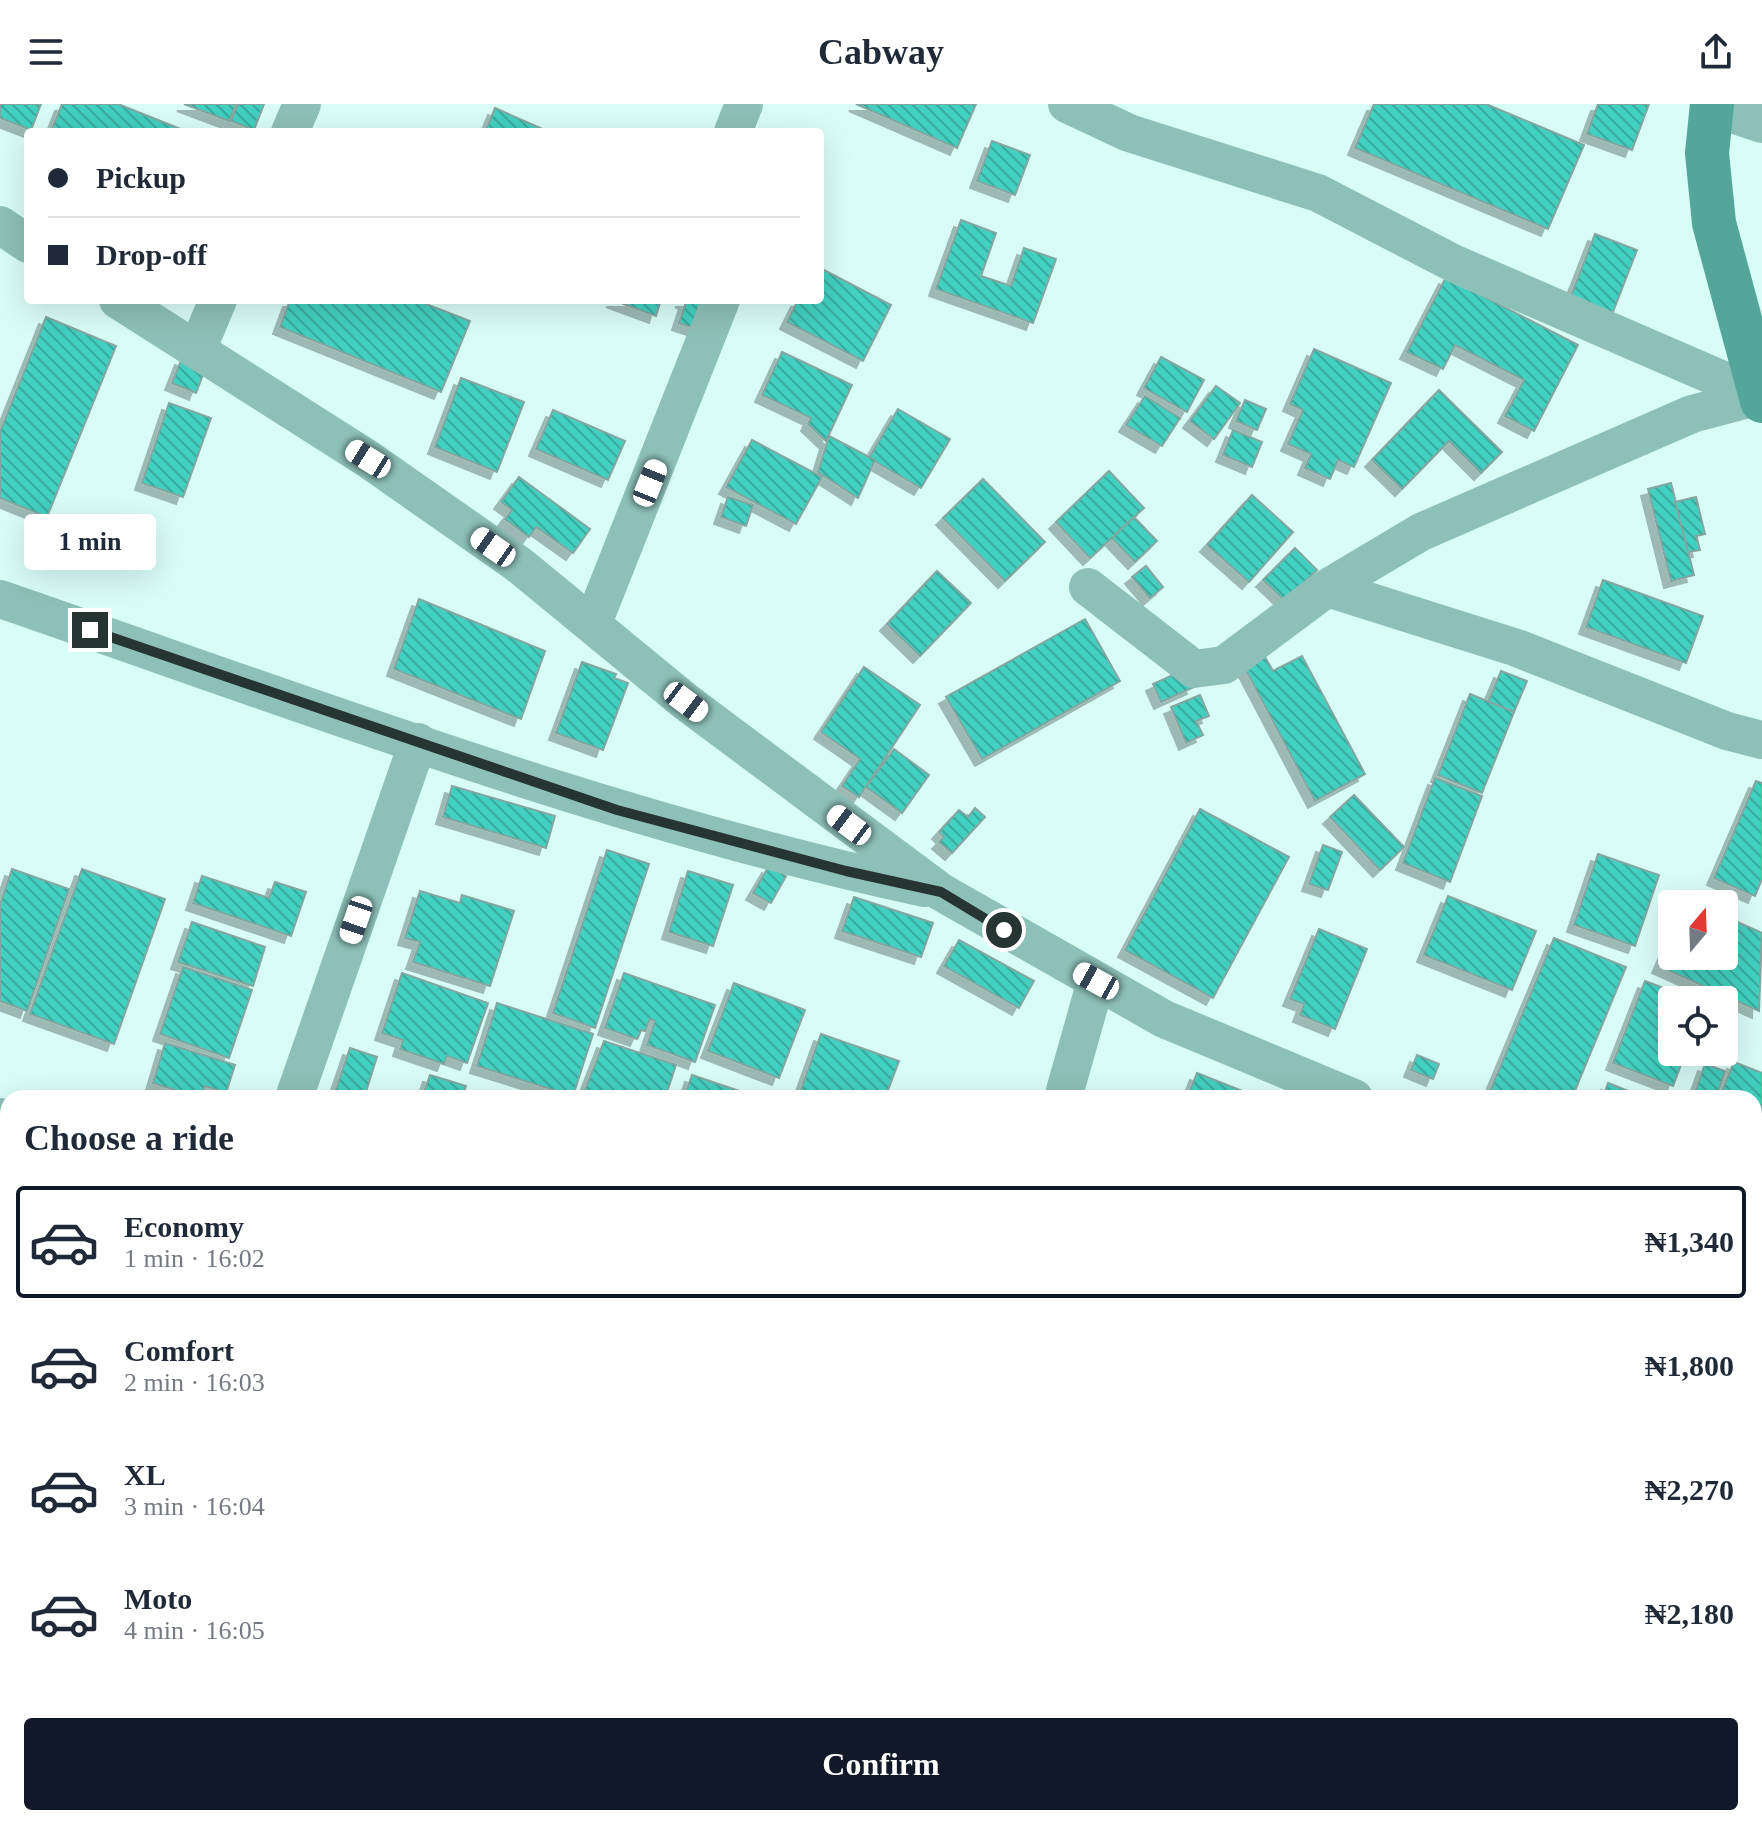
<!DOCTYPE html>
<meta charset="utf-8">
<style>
:root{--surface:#fff;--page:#f2f2f3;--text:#1f2937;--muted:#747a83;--line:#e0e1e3;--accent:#111827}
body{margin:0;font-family:Georgia,serif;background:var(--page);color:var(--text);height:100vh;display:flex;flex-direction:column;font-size:30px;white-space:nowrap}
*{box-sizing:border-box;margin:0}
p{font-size:26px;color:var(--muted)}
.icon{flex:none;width:44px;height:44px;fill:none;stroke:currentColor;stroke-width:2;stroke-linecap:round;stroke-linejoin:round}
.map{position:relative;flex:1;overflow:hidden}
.details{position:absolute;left:0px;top:986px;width:1762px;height:736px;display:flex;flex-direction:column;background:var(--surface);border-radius:24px 24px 0 0;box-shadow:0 8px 32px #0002}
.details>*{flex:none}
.hud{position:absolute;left:24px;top:24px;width:800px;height:176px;border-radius:8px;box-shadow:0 8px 32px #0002;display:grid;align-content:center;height:176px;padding:0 24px;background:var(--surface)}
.needle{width:52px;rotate:19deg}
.buttons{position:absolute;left:1658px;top:786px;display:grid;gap:16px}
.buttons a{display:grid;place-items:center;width:80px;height:80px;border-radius:8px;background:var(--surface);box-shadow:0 8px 32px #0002;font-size:40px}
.end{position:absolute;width:36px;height:36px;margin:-18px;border:10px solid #263432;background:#fff;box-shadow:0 0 0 4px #fff}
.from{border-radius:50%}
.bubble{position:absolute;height:56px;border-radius:8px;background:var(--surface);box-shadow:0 8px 32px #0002;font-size:26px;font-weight:600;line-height:56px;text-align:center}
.car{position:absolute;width:24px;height:48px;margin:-24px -12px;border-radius:10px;box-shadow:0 0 6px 2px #0007;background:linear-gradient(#fff 24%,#345 0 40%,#fff 0 76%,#345 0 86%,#fff 0)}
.hud b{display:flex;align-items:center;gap:28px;height:76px;font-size:30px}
.hud b+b{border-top:2px solid var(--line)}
.hud i{width:20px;height:20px;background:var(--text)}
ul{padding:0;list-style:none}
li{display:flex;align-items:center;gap:24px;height:112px;margin:0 16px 12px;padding:0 8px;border:4px solid transparent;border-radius:8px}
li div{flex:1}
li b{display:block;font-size:30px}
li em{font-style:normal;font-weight:600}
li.on{border-color:var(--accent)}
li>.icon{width:72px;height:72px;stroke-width:1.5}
h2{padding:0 24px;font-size:36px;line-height:96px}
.action{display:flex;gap:16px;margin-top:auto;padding:16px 24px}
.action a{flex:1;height:92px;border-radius:8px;background:var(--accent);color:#fff;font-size:32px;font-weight:600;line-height:92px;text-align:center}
header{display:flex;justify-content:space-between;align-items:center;height:104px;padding:0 24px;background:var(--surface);font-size:36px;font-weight:600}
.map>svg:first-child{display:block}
.building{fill:url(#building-back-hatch);stroke:#84a6a1;stroke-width:2;filter:url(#shadow)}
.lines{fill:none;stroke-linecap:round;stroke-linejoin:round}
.lane{stroke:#8dc0b8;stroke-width:18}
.street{stroke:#8dc0b8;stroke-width:38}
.secondary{stroke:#54a69b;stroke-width:44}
.route{stroke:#263432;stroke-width:10}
</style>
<header><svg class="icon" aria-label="menu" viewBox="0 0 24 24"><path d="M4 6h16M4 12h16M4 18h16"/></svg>Cabway<svg class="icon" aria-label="share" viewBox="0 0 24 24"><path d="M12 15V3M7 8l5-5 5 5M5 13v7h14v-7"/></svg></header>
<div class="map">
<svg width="1762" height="1722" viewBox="0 0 1762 1722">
<defs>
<pattern id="building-back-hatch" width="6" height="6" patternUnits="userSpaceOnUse" patternTransform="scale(2)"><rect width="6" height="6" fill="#43d0c0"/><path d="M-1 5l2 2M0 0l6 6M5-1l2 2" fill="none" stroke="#38aa9d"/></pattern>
<filter id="shadow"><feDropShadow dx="-7" dy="7" stdDeviation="0" flood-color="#0004"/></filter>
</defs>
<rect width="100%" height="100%" fill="#d8fcf6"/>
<g class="building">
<path d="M0 0H41L31 26 0 14Z"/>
<path d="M62 0H118L188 28H51Z"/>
<path d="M184 0H236L229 17Z"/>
<path d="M238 0H264L254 26 231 17Z"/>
<path d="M856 0H976L957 44Z"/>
<path d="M1374 0H1486L1584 41 1548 125 1355 44Z"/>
<path d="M1598 0H1649L1632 46 1587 30Z"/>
<path d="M495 4 545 26 544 28H485Z"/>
<path d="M992 37 1030 51 1015 91 977 77Z"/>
<path d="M961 116 996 129 981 172 1011 182 1024 144 1056 155 1033 219 936 185Z"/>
<path d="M1595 130 1637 146 1611 213 1569 197Z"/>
<path d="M820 164 891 201 863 257 787 218 798 196H820Z"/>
<path d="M1446 173 1578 241 1534 327 1505 312 1524 276 1455 241 1443 265 1407 248Z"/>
<path d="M290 196H416L470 217 441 288 280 223Z"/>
<path d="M613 196H661L656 212Z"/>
<path d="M682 196H717L706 228 679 219 686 198Z"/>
<path d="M46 213 116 242 47 413 0 394V328Z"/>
<path d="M1314 245 1391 279 1354 363 1338 356 1330 375 1305 364 1311 350 1288 340 1303 306 1290 300Z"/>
<path d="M782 248 852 281 826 337 808 320 811 314 762 291Z"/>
<path d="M1161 253 1204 276 1187 308 1144 284Z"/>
<path d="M182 254 206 263 196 289 172 279Z"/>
<path d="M461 274 524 298 497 368 435 343Z"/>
<path d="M1216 282 1240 299 1214 335 1190 317Z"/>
<path d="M1439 286 1502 348 1481 369 1449 337 1402 385 1372 356Z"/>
<path d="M1145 292 1180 314 1162 342 1126 321Z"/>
<path d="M1245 296 1266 305 1257 326 1236 317Z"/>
<path d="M169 299 211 314 183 393 142 379Z"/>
<path d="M898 305 950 335 921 384 869 354Z"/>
<path d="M553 306 625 337 608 376 536 345Z"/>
<path d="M1233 326 1262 338 1252 363 1223 351Z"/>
<path d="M829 332 875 356 858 394 818 368Z"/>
<path d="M752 336 822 373 796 420 726 383Z"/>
<path d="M1109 367 1144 404 1090 454 1056 418Z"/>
<path d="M519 373 590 425 573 449 536 423 529 433 505 415 512 406 501 398Z"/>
<path d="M983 375 1045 438 1005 477 943 414Z"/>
<path d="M1671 379 1694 471 1671 477 1648 385Z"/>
<path d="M1252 391 1293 428 1249 478 1207 441Z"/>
<path d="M728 393 753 401 746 422 721 413Z"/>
<path d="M1696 393 1705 430 1696 432 1700 446 1688 448 1675 398Z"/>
<path d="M1134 413 1157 437 1135 458 1112 434Z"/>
<path d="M1295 444 1317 466 1285 497 1263 476Z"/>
<path d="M1146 462 1163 483 1150 494 1132 473Z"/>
<path d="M937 467 971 499 920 552 887 520Z"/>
<path d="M1603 476 1703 512 1686 559 1586 523Z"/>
<path d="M419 495 545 547 521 615 394 565Z"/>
<path d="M1085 515 1120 577 982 655 946 593Z"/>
<path d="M1258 541 1273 567 1302 552 1365 670 1315 697 1238 551Z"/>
<path d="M582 558 616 570 614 574 628 579 603 646 556 629Z"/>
<path d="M864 563 920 601 859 693 842 682 860 655 821 628Z"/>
<path d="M1186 565 1194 583 1161 598 1153 580Z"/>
<path d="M1501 567 1527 577 1514 608 1488 598Z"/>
<path d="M1470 590 1514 608 1482 689 1438 671Z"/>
<path d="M1200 591 1209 612 1196 617 1203 631 1186 639 1171 603Z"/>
<path d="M894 645 929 671 902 709 866 683Z"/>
<path d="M1435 674 1482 692 1450 778 1403 759Z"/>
<path d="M1756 677 1762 679V775L1755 792 1714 774Z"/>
<path d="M452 682 555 712 546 744 443 713Z"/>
<path d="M1354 691 1404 743 1380 766 1330 713Z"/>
<path d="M975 704 985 713 952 749 939 738 944 733 939 728 959 706 968 713Z"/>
<path d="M1200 705 1289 753 1213 894 1125 846Z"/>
<path d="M1323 741 1342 748 1328 786 1309 780Z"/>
<path d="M607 746 649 760 595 924 553 909Z"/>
<path d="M1598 750 1659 771 1635 842 1574 821Z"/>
<path d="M769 762 786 772 771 799 753 789Z"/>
<path d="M12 765 69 785 27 907 0 897V801Z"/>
<path d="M82 765 165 795 114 940 30 910Z"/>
<path d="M688 767 733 781 713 842 669 828Z"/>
<path d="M202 772 269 794 275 778 306 788 291 832 193 799Z"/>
<path d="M420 787 460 799 462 791 514 807 490 882 413 858 420 838 405 834Z"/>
<path d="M1448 792 1536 827 1512 886 1424 851Z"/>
<path d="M854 793 933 819 921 853 842 827Z"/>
<path d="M1724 812 1762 829 1759 907 1659 862 1672 833V852H1724Z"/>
<path d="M192 818 265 843 253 882 178 858Z"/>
<path d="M1319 825 1367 845 1335 925 1300 911 1304 900 1290 895Z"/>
<path d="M1554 834 1626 863 1572 994H1492L1488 992Z"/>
<path d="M959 836 1034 877 1019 904 944 862Z"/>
<path d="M183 863 252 886 229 954 160 930Z"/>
<path d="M402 869 488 899 467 959 447 952 444 960 400 945 403 936 382 929Z"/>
<path d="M624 869 715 901 695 958 647 941 655 917 650 915 645 927 641 926 637 935 605 924Z"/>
<path d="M1645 877 1695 896H1672V948H1686L1673 982 1613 959Z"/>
<path d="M734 879 805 906 779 974 708 947Z"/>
<path d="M497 899 593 930 573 992 477 962Z"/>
<path d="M821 930 899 957 885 994H798Z"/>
<path d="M604 937 676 961 665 994H582Z"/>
<path d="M165 939 235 961 226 989 205 982 200 994 153 979Z"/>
<path d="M350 944 377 953 364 994H333Z"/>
<path d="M1417 951 1439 960 1433 975 1411 966Z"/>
<path d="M1734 958 1762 969V1018L1754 1015V994H1719Z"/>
<path d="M1705 960 1725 967 1716 994H1693Z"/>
<path d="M1197 969 1250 990 1248 994H1187Z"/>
<path d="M430 971 466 982 462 994H422Z"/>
<path d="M692 971 760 994H684Z"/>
<path d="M1608 979 1646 994H1603Z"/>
<path d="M1754 1101 1762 1104V1144L1754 1141Z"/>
<path d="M8 1126V1162L0 1159Z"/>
<path d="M0 1284 8 1287V1306L0 1328Z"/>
<path d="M6 1348 8 1441 0 1464V1367Z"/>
<path d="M0 1676 8 1680V1714H24L20 1722 0 1717Z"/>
<path d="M219 1714H353L350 1722 335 1719 334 1722H217Z"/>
<path d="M400 1714H457L478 1722H397Z"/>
<path d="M616 1714H649L646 1722Z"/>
<path d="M681 1714H763L760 1722H678Z"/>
<path d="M1144 1714H1193L1190 1722H1132L1134 1715 1142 1718Z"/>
<path d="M1209 1714H1329L1354 1722H1207Z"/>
<path d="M1637 1714H1697L1691 1722H1631Z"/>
</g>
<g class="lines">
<path class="lane" d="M0 1536 8 1539"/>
<g class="street">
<path d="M1067 0 1129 29 1318 89 1455 160 1760 292"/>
<path d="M1711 3 1762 20"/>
<path d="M290 28 302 0"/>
<path d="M733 28 744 0"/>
<path d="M0 121 28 140"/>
<path d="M118 196 368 355 518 460 686 598 941 788 1164 915 1354 994"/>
<path d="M197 246 218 196"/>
<path d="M1088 483 1194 565 1224 561 1327 484 1421 428 1692 310 1760 292"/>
<path d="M1327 484 1517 544 1727 627 1762 636"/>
<path d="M0 495C305 600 608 716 924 784"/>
<path d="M593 519 721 196"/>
<path d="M294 994 418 638"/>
<path d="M1063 994 1096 877"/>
<path d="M0 1013 8 1015"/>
<path d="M1754 1151 1762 1154"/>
<path d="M520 1714 540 1722"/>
<path d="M73 1722 76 1714"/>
</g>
<g class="secondary">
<path d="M1712 0 1707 49 1714 119 1762 297"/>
<path d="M1754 1418 1762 1406"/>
<path d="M1499 1722 1507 1714"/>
</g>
</g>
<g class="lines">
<path class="route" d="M90 526 617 706 846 767 941 788 1004 826"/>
</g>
</svg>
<div class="buttons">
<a><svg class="needle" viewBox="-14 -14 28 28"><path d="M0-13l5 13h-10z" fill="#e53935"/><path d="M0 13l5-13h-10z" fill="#747a83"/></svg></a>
<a><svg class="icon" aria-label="locate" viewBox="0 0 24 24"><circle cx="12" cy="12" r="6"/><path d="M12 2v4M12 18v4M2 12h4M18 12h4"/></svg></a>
</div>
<i class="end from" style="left:1004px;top:826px"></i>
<i class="end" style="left:90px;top:526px"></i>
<div class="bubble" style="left:24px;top:410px;width:132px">1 min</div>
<i class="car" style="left:368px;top:355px;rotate:302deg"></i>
<i class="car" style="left:650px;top:379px;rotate:22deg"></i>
<i class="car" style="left:493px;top:443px;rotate:305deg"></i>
<i class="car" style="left:686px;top:598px;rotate:127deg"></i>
<i class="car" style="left:849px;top:721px;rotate:307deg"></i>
<i class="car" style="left:356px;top:816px;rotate:199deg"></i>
<i class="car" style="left:1096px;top:877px;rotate:299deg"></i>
<div class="hud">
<b><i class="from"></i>Pickup</b>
<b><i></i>Drop-off</b>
</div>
<section class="details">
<h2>Choose a ride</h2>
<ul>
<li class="on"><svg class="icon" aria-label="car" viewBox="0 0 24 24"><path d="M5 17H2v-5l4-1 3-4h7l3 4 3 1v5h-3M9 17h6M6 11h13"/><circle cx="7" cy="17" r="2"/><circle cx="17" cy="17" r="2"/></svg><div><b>Economy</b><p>1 min · 16:02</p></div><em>₦1,340</em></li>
<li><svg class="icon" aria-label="car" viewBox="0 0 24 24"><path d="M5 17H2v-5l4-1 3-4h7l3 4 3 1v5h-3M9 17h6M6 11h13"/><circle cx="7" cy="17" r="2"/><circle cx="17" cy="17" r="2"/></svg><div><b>Comfort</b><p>2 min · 16:03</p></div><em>₦1,800</em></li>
<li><svg class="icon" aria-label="car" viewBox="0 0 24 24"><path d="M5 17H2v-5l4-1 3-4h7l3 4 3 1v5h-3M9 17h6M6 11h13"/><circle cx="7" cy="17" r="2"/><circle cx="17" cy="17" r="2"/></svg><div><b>XL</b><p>3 min · 16:04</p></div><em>₦2,270</em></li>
<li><svg class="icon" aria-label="car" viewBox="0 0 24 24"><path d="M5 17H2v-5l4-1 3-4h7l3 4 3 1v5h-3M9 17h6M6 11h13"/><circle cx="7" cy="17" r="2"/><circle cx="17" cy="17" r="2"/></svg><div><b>Moto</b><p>4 min · 16:05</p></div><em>₦2,180</em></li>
</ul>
<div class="action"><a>Confirm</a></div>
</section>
</div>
